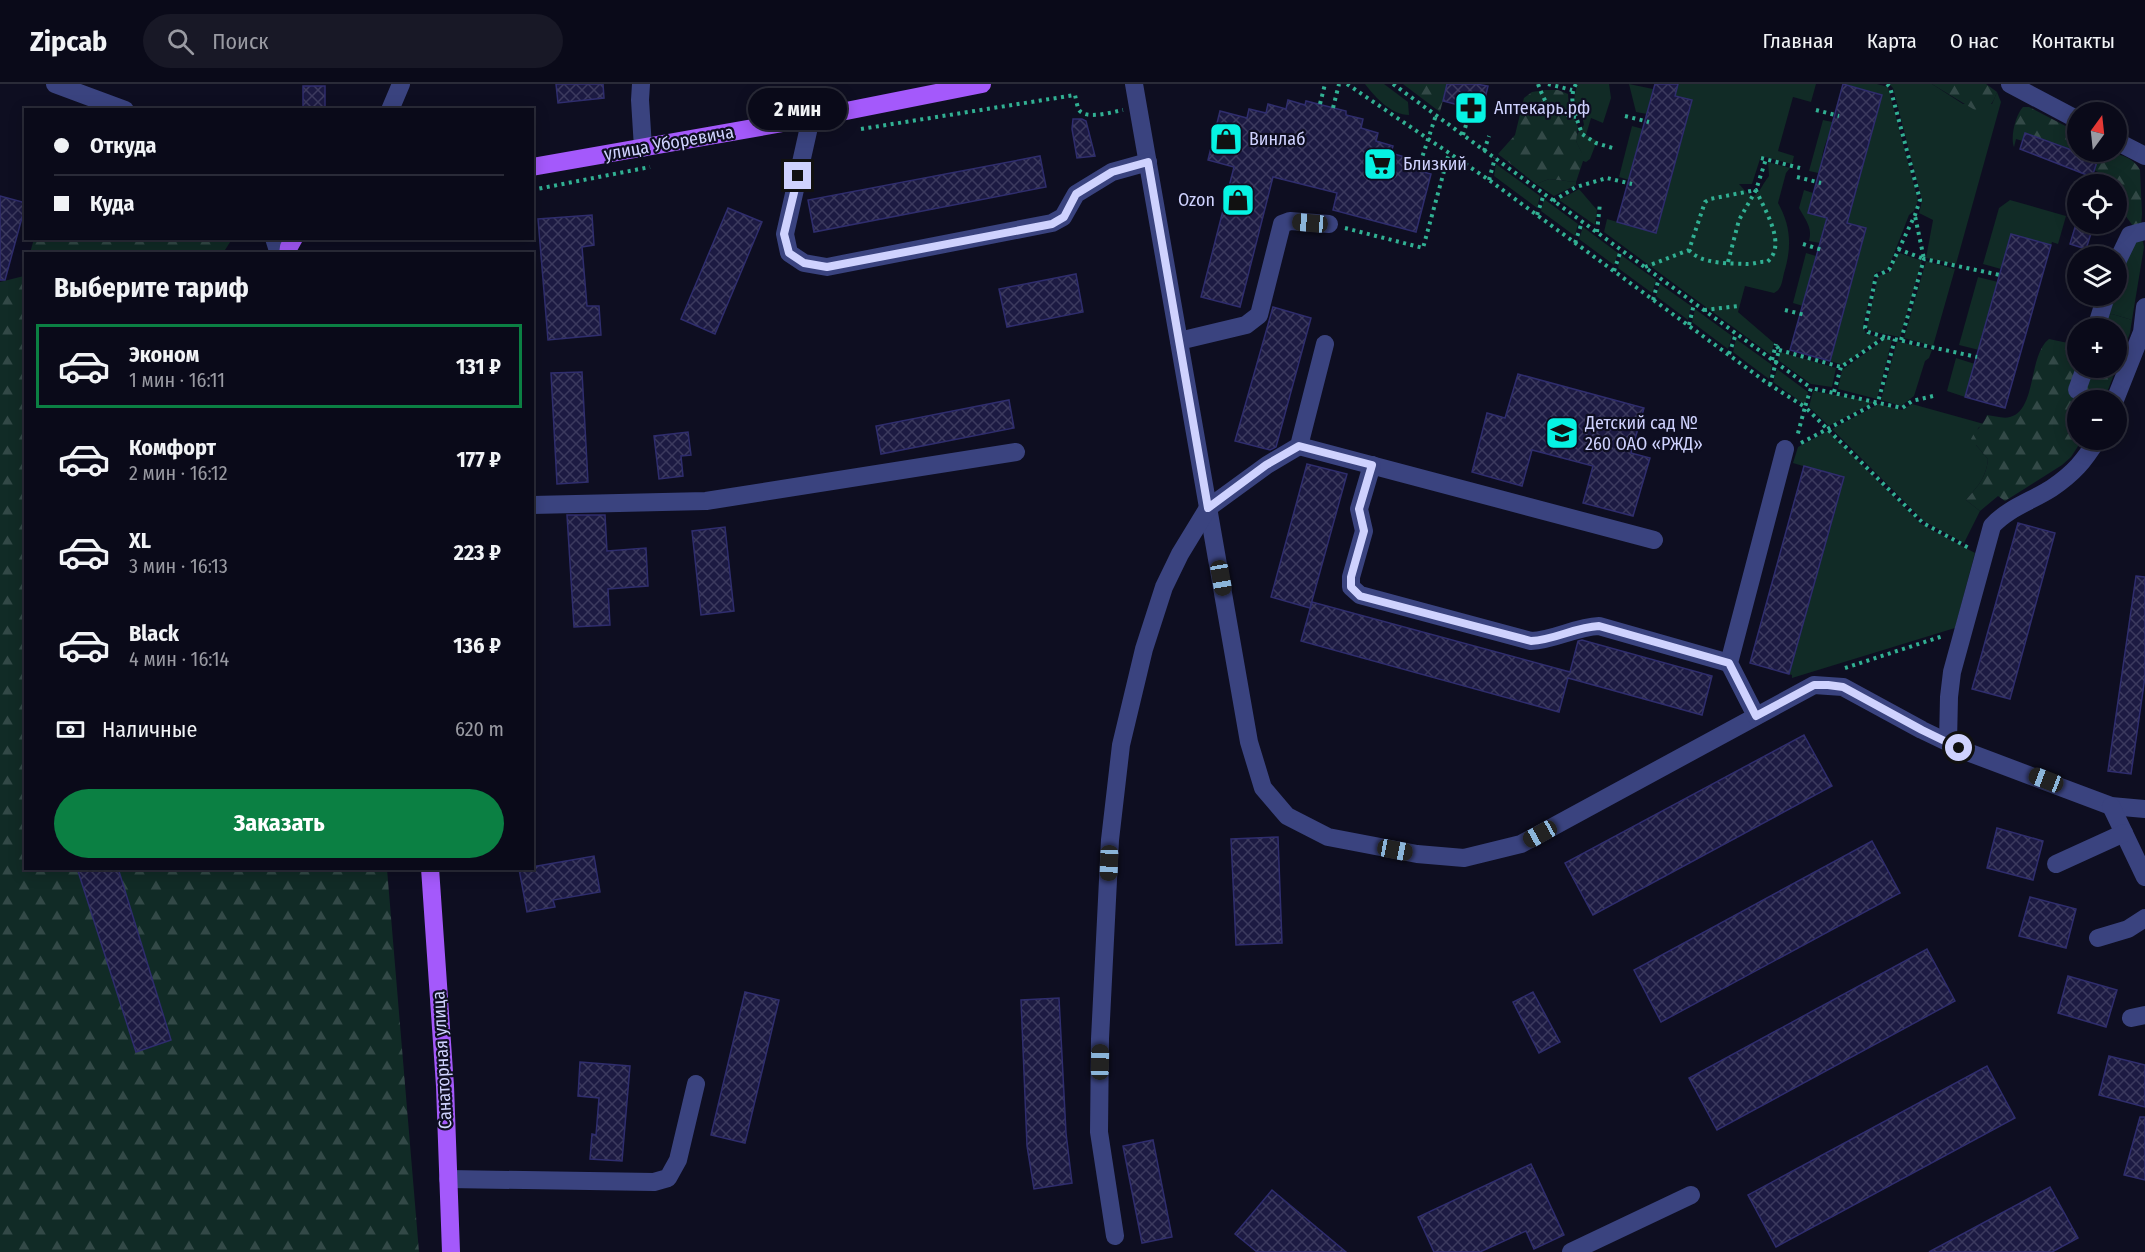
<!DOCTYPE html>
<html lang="ru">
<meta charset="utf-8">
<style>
:root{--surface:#0a0a19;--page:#181826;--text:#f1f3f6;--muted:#999aa2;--line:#2a2b38;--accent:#0b8043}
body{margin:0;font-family:"Fira Sans Condensed",sans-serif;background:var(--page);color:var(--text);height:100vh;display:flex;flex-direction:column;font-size:22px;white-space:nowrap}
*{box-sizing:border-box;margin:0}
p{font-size:20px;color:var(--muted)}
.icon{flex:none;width:33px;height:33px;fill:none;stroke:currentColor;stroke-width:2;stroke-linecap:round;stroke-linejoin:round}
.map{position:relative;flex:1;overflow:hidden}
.side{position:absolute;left:24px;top:168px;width:510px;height:618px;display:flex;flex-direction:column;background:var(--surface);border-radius:0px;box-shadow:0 3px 15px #0003,0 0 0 2px var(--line)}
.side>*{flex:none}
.top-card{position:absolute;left:24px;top:24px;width:510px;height:132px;border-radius:0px;box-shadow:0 3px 15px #0003,0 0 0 2px var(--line);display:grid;align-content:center;height:132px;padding:0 30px;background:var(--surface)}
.needle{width:39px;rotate:15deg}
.buttons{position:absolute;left:2067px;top:18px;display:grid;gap:12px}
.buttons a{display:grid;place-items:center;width:60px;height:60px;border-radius:50%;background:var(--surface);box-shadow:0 3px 15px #0003,0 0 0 2px var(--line);font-size:30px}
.end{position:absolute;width:27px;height:27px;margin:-14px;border:8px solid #cfd2fe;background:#111;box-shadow:0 0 0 3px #111}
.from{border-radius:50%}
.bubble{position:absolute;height:42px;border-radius:21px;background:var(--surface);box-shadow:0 3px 15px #0003,0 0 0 2px var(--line);font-size:20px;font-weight:700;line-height:42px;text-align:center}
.car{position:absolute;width:18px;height:36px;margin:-18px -9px;border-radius:8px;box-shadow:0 0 4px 2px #0007;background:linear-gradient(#222 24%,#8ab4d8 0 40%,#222 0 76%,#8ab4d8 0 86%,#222 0)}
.top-card b{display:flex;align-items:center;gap:21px;height:57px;font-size:22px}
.top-card b+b{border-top:2px solid var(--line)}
.top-card i{width:15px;height:15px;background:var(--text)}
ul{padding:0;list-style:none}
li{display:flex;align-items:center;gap:18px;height:84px;margin:0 12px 9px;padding:0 18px;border:3px solid transparent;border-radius:0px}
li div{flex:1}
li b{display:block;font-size:22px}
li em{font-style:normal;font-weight:700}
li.current{border-color:var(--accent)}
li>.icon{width:54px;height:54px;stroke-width:1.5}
h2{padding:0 30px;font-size:27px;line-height:72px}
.pay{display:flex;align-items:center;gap:15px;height:66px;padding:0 30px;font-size:22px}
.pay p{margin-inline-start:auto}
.action{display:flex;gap:12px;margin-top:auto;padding:12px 30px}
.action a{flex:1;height:69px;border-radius:36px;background:var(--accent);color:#fff;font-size:24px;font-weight:700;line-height:69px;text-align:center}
header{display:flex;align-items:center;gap:36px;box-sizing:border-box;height:84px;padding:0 30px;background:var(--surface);border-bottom:2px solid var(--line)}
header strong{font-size:28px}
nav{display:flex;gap:33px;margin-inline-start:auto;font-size:21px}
.search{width:420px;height:54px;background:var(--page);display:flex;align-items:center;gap:15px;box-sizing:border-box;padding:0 21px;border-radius:33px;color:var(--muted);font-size:22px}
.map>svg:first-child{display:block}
.green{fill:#112b26}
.forest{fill:url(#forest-firs)}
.building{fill:url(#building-cross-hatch);stroke:#2f2d6d;stroke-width:1.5}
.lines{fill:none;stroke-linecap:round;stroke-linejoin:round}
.path{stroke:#31b093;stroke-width:4;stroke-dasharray:3 4.5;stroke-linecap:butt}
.minor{stroke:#3a437f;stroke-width:18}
.major{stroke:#a459fb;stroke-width:18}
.route{stroke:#cfd2fe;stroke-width:8}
.labels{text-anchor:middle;stroke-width:4.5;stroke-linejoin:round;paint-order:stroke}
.poi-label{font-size:18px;fill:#cfd2fe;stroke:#0e0e21;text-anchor:start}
.street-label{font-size:18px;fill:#cfd2fe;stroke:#0e0e21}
</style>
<header>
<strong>Zipcab</strong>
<div class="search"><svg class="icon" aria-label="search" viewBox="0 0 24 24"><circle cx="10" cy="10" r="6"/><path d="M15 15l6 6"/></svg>Поиск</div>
<nav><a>Главная</a><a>Карта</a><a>О нас</a><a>Контакты</a></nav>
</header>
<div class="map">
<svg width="2145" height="1168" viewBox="0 0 2145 1168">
<defs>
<pattern id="forest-firs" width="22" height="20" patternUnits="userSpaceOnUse" patternTransform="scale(1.5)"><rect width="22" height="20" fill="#112b26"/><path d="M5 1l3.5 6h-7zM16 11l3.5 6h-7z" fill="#334947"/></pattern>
<pattern id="building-cross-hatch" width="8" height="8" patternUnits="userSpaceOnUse" patternTransform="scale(1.5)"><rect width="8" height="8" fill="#1c1a42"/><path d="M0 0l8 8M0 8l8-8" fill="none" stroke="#3c3a5e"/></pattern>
</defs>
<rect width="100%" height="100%" fill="#0e0e21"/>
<g class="green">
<path d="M1365 0H1384L1408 18 1409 31C1391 31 1375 13 1365 0Z"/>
<path d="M1578 0H1609L1611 14 1603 39 1591 34 1586 51 1597 57 1590 75 1586 78 1583 77C1582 58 1567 60 1584 41 1582 23 1568 26 1578 0Z"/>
<path d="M1629 0 1653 5 1647 30 1636 28Z"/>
<path d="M1678 0H1816L1811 18 1793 13 1778 67 1794 72 1792 80 1761 72 1752 100H1739L1748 110 1754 112C1761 107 1763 99 1769 92L1768 78 1790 84 1786 89 1778 119C1791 142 1792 163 1784 189 1782 197 1782 205 1774 209L1745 202 1738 228 1774 259 1771 271 1604 148 1607 135 1656 149 1692 17 1675 12Z"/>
<path d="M1844 0H1877L1888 3 1918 116 1914 127 1909 131 1888 185 1875 189 1863 242 1866 250 1881 254 1843 281 1830 277 1866 145 1847 139 1882 11Z"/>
<path d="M1889 0H1932L1963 20H1992L1997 8 2001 18 1956 180 1926 174 1933 136 1919 129 1922 117 1893 4Z"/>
<path d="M1823 36 1837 39C1827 49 1818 77 1823 90L1809 87Z"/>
<path d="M1632 42 1643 45 1629 96 1619 93Z"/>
<path d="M1496 80 1540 112 1537 124 1494 92Z"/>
<path d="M1549 95 1576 98V101L1554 112 1536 100Z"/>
<path d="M1579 105 1597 126 1595 141 1559 116Z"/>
<path d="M1804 106 1813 109 1808 128 1827 134 1820 159 1809 157C1813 144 1805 135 1799 124Z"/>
<path d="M1544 115 1578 140 1575 152 1541 127Z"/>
<path d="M2010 116 2066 132 2058 160 2052 158 2051 161 2001 185 1983 180 1999 124Z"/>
<path d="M1583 143 1618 169 1614 181 1579 155Z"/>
<path d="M2142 152 2144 163 2132 236 2112 230 2108 231 2111 212H2116L2117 196 2128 162Z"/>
<path d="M1806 169 1816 172 1803 222 1793 219Z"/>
<path d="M1900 169 1922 177 1900 253 1869 247 1867 242 1878 192 1890 188 1897 171Z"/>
<path d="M1621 171 1656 196 1652 209 1618 184Z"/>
<path d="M1926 177 1955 185 1933 262 1904 254Z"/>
<path d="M1978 193 1998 198 1979 266 1959 261Z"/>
<path d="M1660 200 1691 222 1688 236 1656 212Z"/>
<path d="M1695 225 1732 252 1728 265 1692 238Z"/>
<path d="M1736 255 1772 281 1769 295 1733 268Z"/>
<path d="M1885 255 1892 256 1877 315 1838 305 1842 286Z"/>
<path d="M1897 257 1932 266 1929 274 1925 277 1914 312 1901 322 1881 316Z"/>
<path d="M1780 268 1836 284 1832 303 1811 300 1778 276Z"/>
<path d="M1956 274 1975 280 1965 313 1947 307Z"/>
<path d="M1777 285 1808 308 1805 321 1773 298Z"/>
<path d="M1813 307 1874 318 1829 342 1809 323Z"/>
<path d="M1879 320 1902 326 1912 320 1984 340 1978 344 1976 361 1988 375C1986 394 1978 402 1966 416L1980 427 1964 459 1924 437 1832 345Z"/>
<path d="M1828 347 1921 440 1975 469 1955 544 1792 594V591L1789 590 1843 394 1793 379 1798 363Z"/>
</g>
<g class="forest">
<path d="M1403 0H1447L1440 28Z"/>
<path d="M1932 0H1986L1997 8C1993 19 1990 24 1978 28Z"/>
<path d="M1545 6H1558L1568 10 1569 24 1578 43 1576 57 1583 71V77L1576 98 1549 95 1536 100 1498 70 1515 51 1524 14 1532 8Z"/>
<path d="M2023 23H2029L2077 48 2078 68C2097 68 2129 65 2140 86L2142 130 2141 141 2133 142 2117 120 2116 100H2097L2100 89 2094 86 2097 79 2087 74 2088 72 2026 49 2023 57 2016 55 2014 63C2010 53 2016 30 2023 23Z"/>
<path d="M34 155V154L232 155 223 169H30Z"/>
<path d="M25 185 26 784 387 785 419 1168H0V198L24 192Z"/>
<path d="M2112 230 2132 236 2130 249 2104 316H2078V356H2082L2071 373 2062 381 2005 417 1998 412 1980 427 1966 416C1978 402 1986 394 1988 375L1971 355C1976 345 1983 342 1987 331 1994 332 2004 335 2010 333 2037 326 2028 271 2049 255L2077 261 2078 284H2116V244H2102L2108 231Z"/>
</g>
<g class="building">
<path d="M556 0H603L604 14 558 19Z"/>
<path d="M1447 0H1476L1488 2 1482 27 1443 17Z"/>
<path d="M1655 0H1678L1675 12 1692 16 1656 149 1617 138Z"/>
<path d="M1843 0 1882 11 1847 139 1866 144 1830 277 1790 266 1827 134 1808 129Z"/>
<rect x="303" y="2" width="22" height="21"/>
<path d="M1288 16 1305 21 1306 17 1346 27V31L1363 35 1361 44 1378 49 1376 57 1393 62 1391 69 1408 74 1405 83 1431 90 1416 148 1333 126 1337 109 1273 93 1240 223 1201 213 1234 83 1208 76 1220 27 1247 34 1249 25 1266 29 1268 20 1286 25Z"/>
<path d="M1073 35H1082L1086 37 1095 72 1077 74 1072 45Z"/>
<path d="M2025 49 2088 72 2087 74 2097 78 2092 93 2020 65Z"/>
<path d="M1040 72 1046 103 814 148 808 116Z"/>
<path d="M0 112 26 119 5 196H0Z"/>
<path d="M728 124 762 138 715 250 681 235Z"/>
<path d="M592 131 594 161 582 163 587 222H599L601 251 548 256 538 135Z"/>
<path d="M2076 140H2094L2086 165 2070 160Z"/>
<path d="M2011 150 2051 161 2005 324 1965 313Z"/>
<path d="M1076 190 1083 228 1007 243 999 205Z"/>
<path d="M1273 223 1311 234 1276 363 1270 366 1235 357Z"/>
<path d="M582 288 588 398 557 400 551 289Z"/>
<path d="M1518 290 1644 324 1631 369 1650 374 1633 432 1583 419 1593 382 1532 366 1522 402 1472 388 1487 329 1505 334Z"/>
<path d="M1009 316 1014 344 881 370 876 342Z"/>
<path d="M688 348 691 371 681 372 683 392 659 395 654 352Z"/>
<path d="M1307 380 1347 390 1310 524 1271 513Z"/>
<path d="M1804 382 1844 393 1789 590 1750 579Z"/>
<path d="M567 431H605L607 467 646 464 648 502 608 505 610 541 574 543Z"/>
<path d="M2018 439 2055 449 2010 615 1972 605Z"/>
<path d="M725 443 734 527 701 531 692 447Z"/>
<path d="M2136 492 2145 493V593L2131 690 2108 687Z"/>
<path d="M1312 518 1570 588 1578 557 1582 556 1712 592 1702 631 1568 594 1559 628 1301 557Z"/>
<path d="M1804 651 1832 702 1593 831 1565 779Z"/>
<path d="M1997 744 2043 757 2033 796 1987 784Z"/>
<path d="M1278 753 1282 859 1236 861 1231 755Z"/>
<path d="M1872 757 1900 809 1661 938 1634 886Z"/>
<path d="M594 772 600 808 553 816 555 823 527 828 519 785 532 784V783Z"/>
<path d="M77 784H118L171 956 136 968Z"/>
<path d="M2030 813 2076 825 2066 864 2019 852Z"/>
<path d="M1927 865 1955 917 1717 1046 1689 994Z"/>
<path d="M2068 892 2117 906 2106 943 2058 929Z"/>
<path d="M745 908 779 916 745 1059 711 1051Z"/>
<path d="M1533 908 1560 958 1539 969 1513 918Z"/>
<path d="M1059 914 1066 1049 1072 1099 1034 1105 1027 1062 1021 916Z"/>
<path d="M2109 972 2145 981V1023L2099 1011Z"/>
<path d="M580 978 630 982 622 1077 590 1075 592 1050 596 1051 599 1014 578 1012Z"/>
<path d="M1987 982 2015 1034 1776 1163 1748 1111Z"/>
<path d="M2140 1033H2145V1096L2124 1091Z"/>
<path d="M1153 1056 1172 1153 1142 1159 1123 1062Z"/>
<path d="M1531 1080 1564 1151 1534 1165 1526 1147 1480 1168H1434L1418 1133Z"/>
<path d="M2050 1103 2078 1154 2052 1168H1929Z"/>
<path d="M1272 1106 1346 1168H1257L1235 1150Z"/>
</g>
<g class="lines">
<g class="path">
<path d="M1347 0 1489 96 1770 301 1805 323 1797 353"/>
<path d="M1393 0 1811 304"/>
<path d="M1538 0C1547 24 1550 28 1576 33"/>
<path d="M1548 0 1572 6"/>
<path d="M1576 0C1567 16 1577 34 1582 50L1596 59 1616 65"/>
<path d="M1320 20 1325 0"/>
<path d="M1333 24 1339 0"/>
<path d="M1816 26 1839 32"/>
<path d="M1625 32 1649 38"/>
<path d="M861 45 1075 11C1076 15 1077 22 1079 26 1086 36 1112 28 1123 26"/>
<path d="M1463 51 1471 24"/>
<path d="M1484 67 1489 52"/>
<path d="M1761 74 1800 84"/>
<path d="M1418 86 1436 31"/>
<path d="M1797 93 1821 99"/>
<path d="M1489 96 1495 74"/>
<path d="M532 106 650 83"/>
<path d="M1553 117 1576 103 1607 94 1632 100"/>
<path d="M1537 131 1544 110"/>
<path d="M1345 144 1423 164 1449 69"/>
<path d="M1597 148 1600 119"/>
<path d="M1575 159 1582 138"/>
<path d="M1803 160 1822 166"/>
<path d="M1898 165 1924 175 1915 132"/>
<path d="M1728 178 1739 136 1756 106 1766 75"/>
<path d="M1645 183 1689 166 1705 118 1710 115 1756 106C1764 125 1788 161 1767 178 1760 177 1755 180 1748 180 1730 179 1702 181 1689 166"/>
<path d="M1614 187 1621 166"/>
<path d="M1653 216 1659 194"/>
<path d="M1704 226 1739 222"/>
<path d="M1785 226 1805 231"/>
<path d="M1689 241 1694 220"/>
<path d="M1885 253 1868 248 1865 244 1876 192 1889 186 1915 131 1920 116 1890 3 1887 0"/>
<path d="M1901 256 1924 175 2000 191"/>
<path d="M1779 266 1841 283 1885 253 1977 273"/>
<path d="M1729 270 1736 250"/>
<path d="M1772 276 1776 260"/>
<path d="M1770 301 1779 266 1776 260"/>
<path d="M1834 308 1841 283"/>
<path d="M1933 312 1912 317 1902 324 1811 304 1805 323 1923 439 1969 464"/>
<path d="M1801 359 1878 318 1895 255"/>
<path d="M1845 584 1943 552"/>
</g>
<g class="minor">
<path d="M55 0 125 26"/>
<path d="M641 0 640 16 643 64"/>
<path d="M1134 0 1249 658 1263 704 1287 732 1328 753 1417 770 1464 774 1521 760 1814 601 1843 603 1922 646 1970 669 2111 722 2145 725"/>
<path d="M2010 0 2078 36"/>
<path d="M390 26 401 0"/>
<path d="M811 34 785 150 789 169 804 179 827 183 1052 139 1063 133 1076 110 1112 88 1148 78"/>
<path d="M2116 57 2145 72"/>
<path d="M274 154 279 170"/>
<path d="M2116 180 2130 151 2145 147"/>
<path d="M2096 244 2106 212"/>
<path d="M1179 257 1246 241 1259 231 1282 140 1290 137 1329 140"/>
<path d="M2077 306 2085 284"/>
<path d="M2115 316 2142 248 2145 223"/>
<path d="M1299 362 1654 456"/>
<path d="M1372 381 1359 425 1364 447 1351 493V503L1360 511 1531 557C1555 556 1575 543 1599 542L1729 579"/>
<path d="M532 421 706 417 1016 368"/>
<path d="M1756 632 1729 579 1785 365"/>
<path d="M1948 658 1949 613 1952 588 1992 442C2008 424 2032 417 2052 404 2074 389 2084 377 2097 356"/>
<path d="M2111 722 2145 793"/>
<path d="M2056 780 2124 749"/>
<path d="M2098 854 2128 845 2145 834"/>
<path d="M2131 934 2145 931"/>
<path d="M448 1095 654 1098 668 1094 678 1076 696 1000"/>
<path d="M1115 1152 1099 1048 1100 955 1110 756 1121 661 1144 565 1164 503 1180 470 1208 424 1267 381 1299 362 1325 260"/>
<path d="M1571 1168 1691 1111"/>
</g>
<g class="major">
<path d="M532 83 811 34 982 0"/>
<path d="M288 170 289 163 294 154"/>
<path d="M430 784 445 1002 451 1168"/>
</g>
</g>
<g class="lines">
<path class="route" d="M798 92 784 150 789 169 804 179 827 183 1052 140 1064 133 1076 110 1112 88 1148 78 1208 424 1266 381 1299 362 1372 381 1359 425 1364 447 1351 493V503L1360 512 1531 557C1555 556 1575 543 1599 542L1729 579 1756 632 1814 601H1828L1843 603 1922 646 1959 664"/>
</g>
<defs>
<symbol id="pharmacy-square" viewBox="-11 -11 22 22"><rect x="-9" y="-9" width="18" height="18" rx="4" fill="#06f3e3" stroke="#0e0e21"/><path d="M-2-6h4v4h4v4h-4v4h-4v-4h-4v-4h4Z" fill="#111"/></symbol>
<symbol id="shop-square" viewBox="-11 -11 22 22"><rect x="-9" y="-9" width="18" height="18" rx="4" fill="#06f3e3" stroke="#0e0e21"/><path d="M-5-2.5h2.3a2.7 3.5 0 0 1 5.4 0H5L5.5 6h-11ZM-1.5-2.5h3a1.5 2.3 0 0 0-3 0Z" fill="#111"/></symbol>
<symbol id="supermarket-square" viewBox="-11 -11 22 22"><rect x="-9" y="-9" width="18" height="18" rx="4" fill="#06f3e3" stroke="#0e0e21"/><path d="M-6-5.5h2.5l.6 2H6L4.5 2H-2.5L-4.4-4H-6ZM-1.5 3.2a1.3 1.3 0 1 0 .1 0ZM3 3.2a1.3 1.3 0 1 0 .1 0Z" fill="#111"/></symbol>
<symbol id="school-square" viewBox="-11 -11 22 22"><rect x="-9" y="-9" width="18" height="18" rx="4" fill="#06f3e3" stroke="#0e0e21"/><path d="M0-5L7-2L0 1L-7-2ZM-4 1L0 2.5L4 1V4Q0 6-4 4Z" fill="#111"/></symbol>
</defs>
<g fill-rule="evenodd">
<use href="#pharmacy-square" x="1452" y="5" width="38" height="38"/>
<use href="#shop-square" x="1207" y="36" width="38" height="38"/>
<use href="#supermarket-square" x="1361" y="61" width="38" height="38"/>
<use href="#shop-square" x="1219" y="97" width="38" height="38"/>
<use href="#school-square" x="1543" y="330" width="38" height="38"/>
</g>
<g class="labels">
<g class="poi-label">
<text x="1494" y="30">Аптекарь.рф</text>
<text x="1249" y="61">Винлаб</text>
<text x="1403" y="86">Близкий</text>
<text x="1215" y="122" text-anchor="end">Ozon</text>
<text x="1585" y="345">Детский сад №<tspan x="1585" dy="21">260 ОАО «РЖД»</tspan></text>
</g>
<g class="street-label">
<text transform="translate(669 59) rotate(-10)" y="6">улица Уборевича</text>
<text transform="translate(442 976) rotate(-93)" y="6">Санаторная улица</text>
</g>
</g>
</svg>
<div class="buttons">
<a><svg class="needle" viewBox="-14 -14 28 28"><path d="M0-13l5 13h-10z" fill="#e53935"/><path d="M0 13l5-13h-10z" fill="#999aa2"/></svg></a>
<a><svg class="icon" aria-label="locate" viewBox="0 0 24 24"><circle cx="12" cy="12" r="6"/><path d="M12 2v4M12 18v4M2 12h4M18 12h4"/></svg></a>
<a><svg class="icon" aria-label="layers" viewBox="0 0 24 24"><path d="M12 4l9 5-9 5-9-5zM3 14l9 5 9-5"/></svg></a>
<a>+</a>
<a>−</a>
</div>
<i class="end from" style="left:1959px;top:664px"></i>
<i class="end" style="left:798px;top:92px"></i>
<div class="bubble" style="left:748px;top:4px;width:99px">2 мин</div>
<i class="car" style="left:1310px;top:139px;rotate:275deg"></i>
<i class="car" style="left:1221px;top:494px;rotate:170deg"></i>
<i class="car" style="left:2046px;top:696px;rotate:291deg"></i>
<i class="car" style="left:1540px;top:750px;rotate:241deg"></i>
<i class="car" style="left:1395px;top:766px;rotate:101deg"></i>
<i class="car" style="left:1109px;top:779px;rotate:182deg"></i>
<i class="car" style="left:1100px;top:978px;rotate:1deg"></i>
<div class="top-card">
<b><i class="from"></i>Откуда</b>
<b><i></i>Куда</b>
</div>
<section class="side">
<h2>Выберите тариф</h2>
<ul>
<li class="current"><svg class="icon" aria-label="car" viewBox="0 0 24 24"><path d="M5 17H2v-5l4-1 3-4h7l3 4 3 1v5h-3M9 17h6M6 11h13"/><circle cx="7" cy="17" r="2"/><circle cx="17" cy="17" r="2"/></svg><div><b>Эконом</b><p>1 мин · 16:11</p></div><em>131 ₽</em></li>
<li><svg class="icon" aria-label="car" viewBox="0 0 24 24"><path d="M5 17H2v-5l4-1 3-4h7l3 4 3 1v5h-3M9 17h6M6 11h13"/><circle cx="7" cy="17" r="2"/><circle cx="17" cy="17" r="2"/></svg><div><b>Комфорт</b><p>2 мин · 16:12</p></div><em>177 ₽</em></li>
<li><svg class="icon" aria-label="car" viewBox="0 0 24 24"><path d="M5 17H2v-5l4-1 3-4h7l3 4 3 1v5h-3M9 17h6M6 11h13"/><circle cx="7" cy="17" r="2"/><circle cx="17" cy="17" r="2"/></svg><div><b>XL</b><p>3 мин · 16:13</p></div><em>223 ₽</em></li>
<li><svg class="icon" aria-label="car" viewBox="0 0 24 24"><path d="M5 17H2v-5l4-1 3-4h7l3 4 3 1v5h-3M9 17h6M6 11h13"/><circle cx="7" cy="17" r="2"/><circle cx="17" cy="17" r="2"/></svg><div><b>Black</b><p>4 мин · 16:14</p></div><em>136 ₽</em></li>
</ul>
<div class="pay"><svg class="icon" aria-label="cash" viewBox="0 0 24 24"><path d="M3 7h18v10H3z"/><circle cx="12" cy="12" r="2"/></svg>Наличные<p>620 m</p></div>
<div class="action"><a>Заказать</a></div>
</section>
</div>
